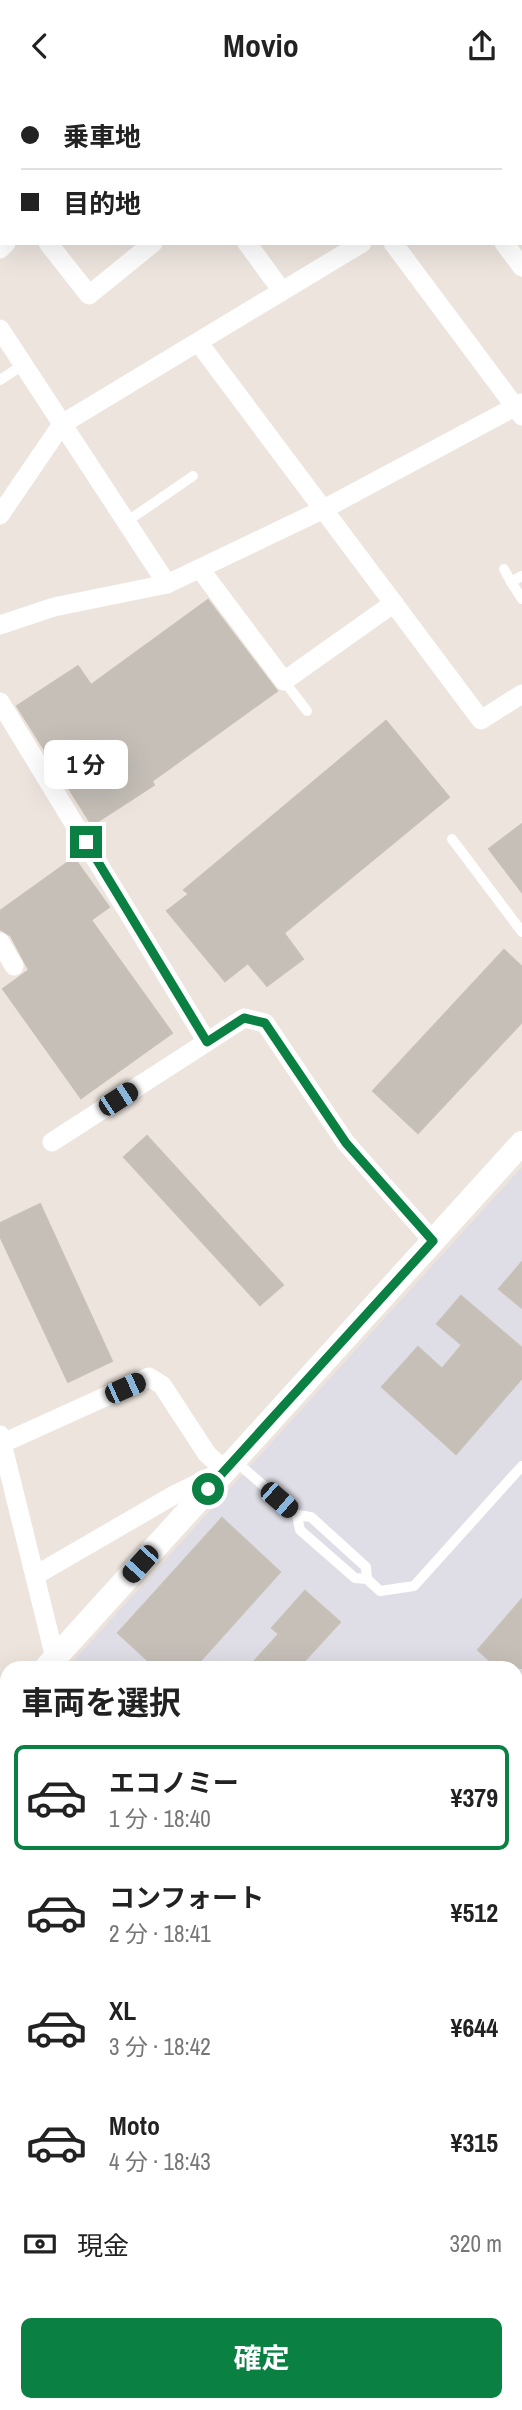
<!DOCTYPE html>
<html lang="ja">
<meta charset="utf-8">
<style>
:root{--surface:#fff;--page:#f6f6f6;--text:#222;--muted:#767676;--line:#e0e0e0;--accent:#0b8043}
body{margin:0;font-family:"Archivo Narrow","Noto Sans JP",sans-serif;background:var(--page);color:var(--text);height:100vh;display:flex;flex-direction:column;font-size:26px;white-space:nowrap}
*{box-sizing:border-box;margin:0}
p{font-size:23px;color:var(--muted)}
.icon{flex:none;width:38px;height:38px;fill:none;stroke:currentColor;stroke-width:2;stroke-linecap:round;stroke-linejoin:round}
.map{position:relative;flex:1;overflow:hidden}
.drawer{position:absolute;left:0px;top:1570px;width:523px;height:751px;display:flex;flex-direction:column;background:var(--surface);border-radius:21px 21px 0 0;box-shadow:0 7px 28px #0002}
.drawer>*{flex:none}
.top-card{position:absolute;left:0px;top:0px;width:523px;height:154px;box-shadow:0 7px 28px #0002;display:grid;align-content:center;height:154px;padding:0 21px;background:var(--surface)}
.end{position:absolute;width:32px;height:32px;margin:-16px;border:9px solid #0b8043;background:#fff;box-shadow:0 0 0 4px #fff}
.from{border-radius:50%}
.bubble{position:absolute;height:49px;border-radius:10px;background:var(--surface);box-shadow:0 7px 28px #0002;font-size:23px;font-weight:700;line-height:49px;text-align:center}
.car{position:absolute;width:21px;height:42px;margin:-21px -10px;border-radius:9px;box-shadow:0 0 5px 2px #0007;background:linear-gradient(#222 24%,#8ab4d8 0 40%,#222 0 76%,#8ab4d8 0 86%,#222 0)}
.top-card b{display:flex;align-items:center;gap:24px;height:66px;font-size:26px}
.top-card b+b{border-top:2px solid var(--line)}
.top-card i{width:18px;height:18px;background:var(--text)}
ul{padding:0;list-style:none}
li{display:flex;align-items:center;gap:21px;height:105px;margin:0 14px 10px;padding:0 7px;border:4px solid transparent;border-radius:10px}
li div{flex:1}
li b{display:block;font-size:26px}
li em{font-style:normal;font-weight:700}
li.active{border-color:var(--accent)}
li>.icon{width:63px;height:63px;stroke-width:1.5}
h2{padding:0 21px;font-size:32px;line-height:84px}
.pay{display:flex;align-items:center;gap:18px;height:77px;padding:0 21px;font-size:26px}
.pay p{margin-inline-start:auto}
.primary-button{display:flex;gap:14px;margin-top:auto;padding:14px 21px}
.primary-button a{flex:1;height:80px;border-radius:10px;background:var(--accent);color:#fff;font-size:28px;font-weight:700;line-height:80px;text-align:center}
header{display:flex;justify-content:space-between;align-items:center;height:91px;padding:0 21px;background:var(--surface);font-size:32px;font-weight:700}
.map>svg:first-child{display:block}
.industrial{fill:#dfdde5}
.green{fill:#bbe19b}
.building{fill:#c5bfb8;stroke:#c7c0b7;stroke-width:2}
.lines{fill:none;stroke-linecap:round;stroke-linejoin:round}
.service{stroke:#fff;stroke-width:10}
.minor{stroke:#fff;stroke-width:19}
.tertiary{stroke:#fff;stroke-width:24}
.route{stroke:#0b8043;stroke-width:9}
</style>
<header><svg class="icon" aria-label="back" viewBox="0 0 24 24"><path d="M15 5l-7 7 7 7"/></svg>Movio<svg class="icon" aria-label="share" viewBox="0 0 24 24"><path d="M12 15V3M7 8l5-5 5 5M5 13v7h14v-7"/></svg></header>
<div class="map">
<svg width="522" height="2319" viewBox="0 0 522 2319">
<rect width="100%" height="100%" fill="#ece4dd"/>
<path class="industrial" d="M522 1076V2189L516 2183V1577H67Z"/>
<path class="green" d="M522 1718V2139L516 2133V1724Z"/>
<g class="building">
<path d="M208 509 277 600 152 690 154 694 92 734 17 615 78 575 91 594Z"/>
<path d="M386 630 449 706 284 842 303 868 267 895 248 872 225 890 167 820 189 803 184 799Z"/>
<path d="M522 733V801L489 758Z"/>
<path d="M74 767 109 816 91 829 172 942 81 1007 3 898 29 879 11 845 0 838V820Z"/>
<path d="M504 859 522 876V931L418 1042 373 1000Z"/>
<path d="M147 1045 283 1194 260 1214 124 1066Z"/>
<path d="M40 1113 112 1270 68 1291 0 1145V1132Z"/>
<path d="M522 1171V1217L499 1198Z"/>
<path d="M461 1205 522 1257V1287L456 1363 382 1296 418 1256 442 1278 462 1254 437 1233Z"/>
<path d="M222 1427 280 1481 194 1577H156L118 1542Z"/>
<path d="M305 1500 340 1531 298 1577H248L279 1543 272 1537Z"/>
<path d="M522 1508V1577H498L478 1559Z"/>
</g>
<g class="lines">
<g class="service">
<path d="M0 289 23 274"/>
<path d="M126 431 193 385"/>
<path d="M504 478 511 491"/>
<path d="M522 485 511 491 522 508"/>
<path d="M284 590 307 620"/>
<path d="M452 748 522 841"/>
<path d="M234 1369 297 1424 311 1426 366 1476 367 1488"/>
<path d="M297 1424 300 1439 355 1487 367 1488 380 1500 414 1495 522 1375"/>
</g>
<g class="minor">
<path d="M8 0 10 2"/>
<path d="M280 0 281 2"/>
<path d="M510 0 511 2"/>
<path d="M191 2 194 0"/>
<path d="M522 53V52"/>
<path d="M48 152 89 204 153 152"/>
<path d="M247 152 282 200"/>
<path d="M393 152 522 325"/>
<path d="M504 152 522 176"/>
<path d="M0 158 6 152"/>
<path d="M0 238 167 493"/>
<path d="M198 251 481 629 522 603"/>
<path d="M0 424 62 333 362 152"/>
<path d="M200 478 284 590 394 512"/>
<path d="M0 534 54 516 167 493 324 418 522 312"/>
<path d="M0 611 207 951"/>
<path d="M0 851 14 875"/>
<path d="M52 1051 244 927 265 932 346 1052 433 1150"/>
<path d="M0 1344 55 1567"/>
<path d="M3 1352 149 1286 162 1294 207 1363 225 1379 174 1404 36 1484"/>
<path d="M0 2083 7 2091"/>
<path d="M118 2319 125 2314"/>
</g>
<g class="tertiary">
<path d="M46 1577 522 1052"/>
<path d="M0 1627 7 1619"/>
<path d="M0 1720 7 1727"/>
<path d="M516 2196 522 2201"/>
</g>
</g>
<g class="lines">
<path class="route" d="M86 751 207 951 244 927 265 932 346 1052 433 1150 208 1398"/>
</g>
</svg>
<i class="end from" style="left:208px;top:1398px"></i>
<i class="end" style="left:86px;top:751px"></i>
<div class="bubble" style="left:44px;top:649px;width:84px">1 分</div>
<i class="car" style="left:118px;top:1008px;rotate:57deg"></i>
<i class="car" style="left:125px;top:1297px;rotate:66deg"></i>
<i class="car" style="left:279px;top:1409px;rotate:131deg"></i>
<i class="car" style="left:140px;top:1473px;rotate:222deg"></i>
<div class="top-card">
<b><i class="from"></i>乗車地</b>
<b><i></i>目的地</b>
</div>
<section class="drawer">
<h2>車両を選択</h2>
<ul>
<li class="active"><svg class="icon" aria-label="car" viewBox="0 0 24 24"><path d="M5 17H2v-5l4-1 3-4h7l3 4 3 1v5h-3M9 17h6M6 11h13"/><circle cx="7" cy="17" r="2"/><circle cx="17" cy="17" r="2"/></svg><div><b>エコノミー</b><p>1 分 · 18:40</p></div><em>¥379</em></li>
<li><svg class="icon" aria-label="car" viewBox="0 0 24 24"><path d="M5 17H2v-5l4-1 3-4h7l3 4 3 1v5h-3M9 17h6M6 11h13"/><circle cx="7" cy="17" r="2"/><circle cx="17" cy="17" r="2"/></svg><div><b>コンフォート</b><p>2 分 · 18:41</p></div><em>¥512</em></li>
<li><svg class="icon" aria-label="car" viewBox="0 0 24 24"><path d="M5 17H2v-5l4-1 3-4h7l3 4 3 1v5h-3M9 17h6M6 11h13"/><circle cx="7" cy="17" r="2"/><circle cx="17" cy="17" r="2"/></svg><div><b>XL</b><p>3 分 · 18:42</p></div><em>¥644</em></li>
<li><svg class="icon" aria-label="car" viewBox="0 0 24 24"><path d="M5 17H2v-5l4-1 3-4h7l3 4 3 1v5h-3M9 17h6M6 11h13"/><circle cx="7" cy="17" r="2"/><circle cx="17" cy="17" r="2"/></svg><div><b>Moto</b><p>4 分 · 18:43</p></div><em>¥315</em></li>
</ul>
<div class="pay"><svg class="icon" aria-label="cash" viewBox="0 0 24 24"><path d="M3 7h18v10H3z"/><circle cx="12" cy="12" r="2"/></svg>現金<p>320 m</p></div>
<div class="primary-button"><a>確定</a></div>
</section>
</div>
